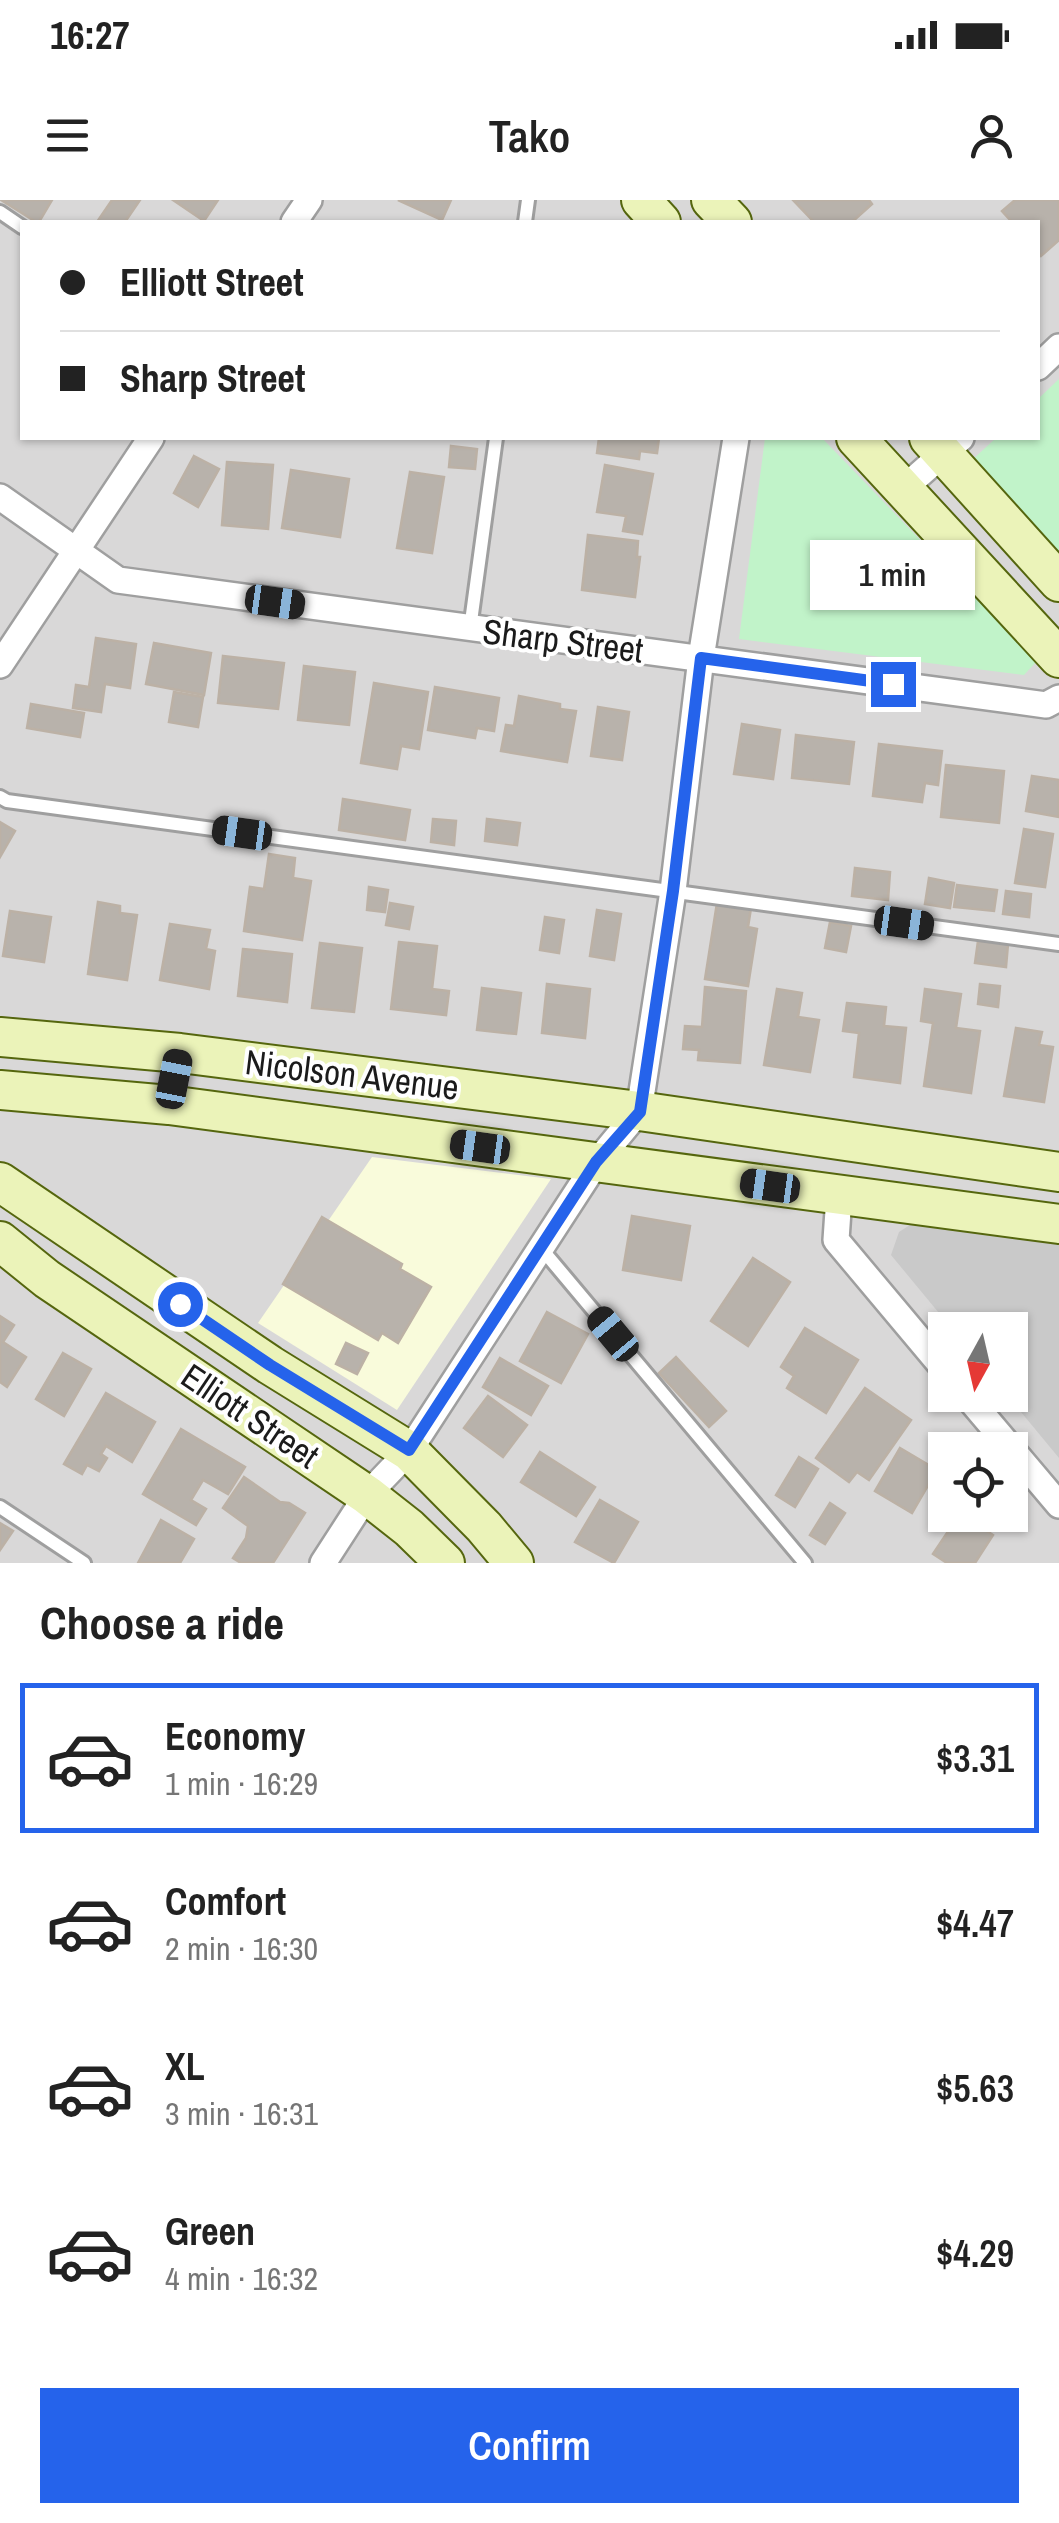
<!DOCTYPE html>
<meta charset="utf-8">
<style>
:root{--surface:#fff;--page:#f6f6f6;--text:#222;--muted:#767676;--line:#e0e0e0;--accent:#2563eb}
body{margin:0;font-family:"Archivo Narrow",sans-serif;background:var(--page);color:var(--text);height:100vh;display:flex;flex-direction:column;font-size:38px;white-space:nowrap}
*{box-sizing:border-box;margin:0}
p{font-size:32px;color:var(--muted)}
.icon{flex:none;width:55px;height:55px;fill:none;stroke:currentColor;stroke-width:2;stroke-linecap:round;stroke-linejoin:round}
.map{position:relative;height:1363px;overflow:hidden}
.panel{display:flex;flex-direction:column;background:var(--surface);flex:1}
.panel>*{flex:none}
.banner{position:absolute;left:20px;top:20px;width:1020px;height:220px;border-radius:0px;box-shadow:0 2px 8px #0004;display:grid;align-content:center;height:220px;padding:0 40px;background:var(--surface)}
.needle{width:65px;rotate:188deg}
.buttons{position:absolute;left:928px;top:1112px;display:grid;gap:20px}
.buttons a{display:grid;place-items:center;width:100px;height:100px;border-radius:0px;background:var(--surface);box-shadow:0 2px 8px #0004;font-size:50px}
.end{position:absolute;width:45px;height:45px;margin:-22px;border:12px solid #2563eb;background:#fff;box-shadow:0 0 0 5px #fff}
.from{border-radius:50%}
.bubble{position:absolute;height:70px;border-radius:0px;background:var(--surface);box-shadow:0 2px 8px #0004;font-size:32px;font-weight:600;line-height:70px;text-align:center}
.car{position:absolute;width:30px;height:60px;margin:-30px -15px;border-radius:12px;box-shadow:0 0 8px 2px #0007;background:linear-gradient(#222 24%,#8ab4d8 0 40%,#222 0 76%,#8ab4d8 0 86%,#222 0)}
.banner b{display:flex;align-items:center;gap:35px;height:95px;font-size:38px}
.banner b+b{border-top:2px solid var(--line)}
.banner i{width:25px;height:25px;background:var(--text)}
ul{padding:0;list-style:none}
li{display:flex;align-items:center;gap:30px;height:150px;margin:0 20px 15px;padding:0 20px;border:5px solid transparent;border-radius:0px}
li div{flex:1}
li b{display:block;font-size:38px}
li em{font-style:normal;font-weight:600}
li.current{border-color:var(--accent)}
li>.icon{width:90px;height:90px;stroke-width:1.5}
h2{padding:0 40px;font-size:45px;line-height:120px}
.primary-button{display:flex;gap:20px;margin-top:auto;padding:20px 40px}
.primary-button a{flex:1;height:115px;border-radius:0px;background:var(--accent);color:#fff;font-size:40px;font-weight:600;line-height:115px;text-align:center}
.status{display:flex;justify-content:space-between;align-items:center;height:70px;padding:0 50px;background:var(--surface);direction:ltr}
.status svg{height:28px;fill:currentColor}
header{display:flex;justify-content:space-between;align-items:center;height:130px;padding:0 40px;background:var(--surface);font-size:45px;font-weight:600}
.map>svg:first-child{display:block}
.residential{fill:#d9d8d8;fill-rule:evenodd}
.education{fill:#f9fbdb}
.religious{fill:#c9c9c9}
.park{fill:#c1f3c9}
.building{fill:#b8b2ab;stroke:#bcb1a5;stroke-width:2.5}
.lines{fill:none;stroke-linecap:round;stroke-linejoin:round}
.lane-casing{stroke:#9f9f9f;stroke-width:18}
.street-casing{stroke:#9f9f9f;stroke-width:30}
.secondary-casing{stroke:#55660e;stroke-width:42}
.lane{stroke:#fff;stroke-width:12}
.street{stroke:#fff;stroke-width:25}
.secondary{stroke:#ebf3b9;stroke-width:38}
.route{stroke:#2563eb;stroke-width:12}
.labels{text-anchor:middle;stroke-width:8;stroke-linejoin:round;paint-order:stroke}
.street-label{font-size:35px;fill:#1b1b1b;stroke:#fff}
</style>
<div class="status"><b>16:27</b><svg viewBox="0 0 49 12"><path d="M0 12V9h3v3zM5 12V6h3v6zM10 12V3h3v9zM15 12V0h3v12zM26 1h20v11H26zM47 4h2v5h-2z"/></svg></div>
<header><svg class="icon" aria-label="menu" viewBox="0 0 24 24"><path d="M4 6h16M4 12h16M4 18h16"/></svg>Tako<svg class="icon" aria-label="person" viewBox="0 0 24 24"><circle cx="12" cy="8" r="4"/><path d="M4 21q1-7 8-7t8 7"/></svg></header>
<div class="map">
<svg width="1059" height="1363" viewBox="0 0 1059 1363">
<rect width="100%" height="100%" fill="#ece9e2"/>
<path class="residential" d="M0 0H1059V1363H0ZM22 22H1038V238H22ZM945 1130H1010V1195H945ZM945 1250H1010V1315H945Z"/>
<path class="education" d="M372 957 551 979 397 1210 258 1123Z"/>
<path class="religious" d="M916 1021 1059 1039V1258L1007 1195H1010V1130H953L891 1055 899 1032Z"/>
<g class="park">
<path d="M1059 179V356L972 260 996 238H1038V199Z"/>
<path d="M765 238H822L1037 461 1024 475 739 439Z"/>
</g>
<g class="building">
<path d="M1 0H52L39 22H36Z"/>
<path d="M112 0H140L125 22H97Z"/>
<path d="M173 0H218L204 21Z"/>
<path d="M398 0H451L442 20Z"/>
<path d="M793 0H869L872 4 852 22H814Z"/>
<path d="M1015 0H1059V40L1041 56 1038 52V22H1012L1002 11Z"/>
<path d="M599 238H659L657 253 640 251 639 259 597 253Z"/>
<path d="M451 246 477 249 475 269 449 267Z"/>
<path d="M194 256 219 269 198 307 174 293Z"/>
<path d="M227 262 273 265 268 329 222 325Z"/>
<path d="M605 265 653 274 642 334 623 331 626 316 597 312Z"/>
<path d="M291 270 349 279 340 337 282 328Z"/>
<path d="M410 272 444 277 432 353 397 348Z"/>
<path d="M588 335 638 341 637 357H640L635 397 582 390Z"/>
<path d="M96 438 136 444 130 488 105 484 101 512 73 508 76 485 89 487Z"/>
<path d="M154 443 211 453 204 495 146 484Z"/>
<path d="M223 456 284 463 278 509 218 503Z"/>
<path d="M304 466 355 472 349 525 298 520Z"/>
<path d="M374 483 428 492 419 549 401 546 397 569 361 563Z"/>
<path d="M435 487 499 498 494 531 477 528 475 538 428 530Z"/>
<path d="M174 492 203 497 198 527 169 522Z"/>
<path d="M519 496 560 504V509L576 511 567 562 501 551 506 525 514 526Z"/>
<path d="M31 504 84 513 80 537 27 528Z"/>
<path d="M598 507 629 512 622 560 591 556Z"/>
<path d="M742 524 780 530 773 579 734 574Z"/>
<path d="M796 535 854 542 849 584 792 578Z"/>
<path d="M879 544 942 551 938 585 925 583 922 602 873 596Z"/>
<path d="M946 565 1004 571 999 623 941 617Z"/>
<path d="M1032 576 1059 580V617L1026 611Z"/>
<path d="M343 599 410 610 405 640 339 630Z"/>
<path d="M433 619 456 621 454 645 431 642Z"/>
<path d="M487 619 520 623 517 645 485 641Z"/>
<path d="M0 622 15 631 0 657Z"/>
<path d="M1024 629 1053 634 1045 687 1015 683Z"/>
<path d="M269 654 295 658 293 678 311 681 302 740 244 731 250 687 264 689Z"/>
<path d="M855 668 890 672 888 700 852 696Z"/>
<path d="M929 678 954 683 950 708 925 704Z"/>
<path d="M957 685 997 690 994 711 954 707Z"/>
<path d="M369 687 388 690 385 712 367 710Z"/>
<path d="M1006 691 1031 694 1029 717 1003 714Z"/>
<path d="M98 702 120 706V713L137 715 127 780 88 774Z"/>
<path d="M390 703 413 707 409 729 386 725Z"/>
<path d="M717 703 751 708 748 727 757 729 748 786 705 779Z"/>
<path d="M597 710 621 714 614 760 590 756Z"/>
<path d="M10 711 51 717 44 762 3 756Z"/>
<path d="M545 717 564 720 559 753 540 750Z"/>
<path d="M830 722 851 726 846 752 825 748Z"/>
<path d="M170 724 210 730 206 749 215 751 209 789 160 780Z"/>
<path d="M978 741 1008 744 1006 767 975 763Z"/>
<path d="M399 742 437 746 432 789 449 791 446 815 391 809Z"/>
<path d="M320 743 362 748 354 812 312 808Z"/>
<path d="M243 749 292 754 287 802 238 796Z"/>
<path d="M547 784 590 789 585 838 542 833Z"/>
<path d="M980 784 1000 786 998 807 978 804Z"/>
<path d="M705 787 746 791 740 863 698 860 699 850 683 849 685 826 702 827Z"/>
<path d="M482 788 521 793 516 834 477 830Z"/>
<path d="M777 789 802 793 798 817 819 820 810 872 764 865Z"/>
<path d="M925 789 961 794 956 828 980 831 971 893 924 886 933 823 921 821Z"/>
<path d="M847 803 886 807 884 826 906 828 900 883 854 877 859 833 843 831Z"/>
<path d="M1016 828 1042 832 1039 845 1053 847 1044 902 1004 896Z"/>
<path d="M632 1016 690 1026 681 1080 623 1070Z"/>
<path d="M322 1017 402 1064 400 1069 431 1087 398 1143 382 1133 378 1140 283 1084Z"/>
<path d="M753 1058 790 1082 748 1146 711 1121Z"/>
<path d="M547 1112 588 1134 561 1183 520 1161Z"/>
<path d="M0 1116 14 1125 3 1142 26 1157 7 1187 0 1182Z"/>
<path d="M805 1128 858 1160 826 1213 787 1188 794 1176 781 1167Z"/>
<path d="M346 1143 368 1153 357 1174 336 1164Z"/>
<path d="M63 1153 91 1169 64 1216 36 1199Z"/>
<path d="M676 1157 726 1211 709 1227 659 1173Z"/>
<path d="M500 1158 548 1186 531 1215 483 1187Z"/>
<path d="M865 1188 911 1220 869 1280 857 1272 849 1282 816 1258Z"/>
<path d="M106 1193 155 1222 132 1262 106 1246 101 1254 107 1258 99 1271 87 1265 82 1274 64 1264Z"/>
<path d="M488 1196 527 1225 503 1257 464 1228Z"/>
<path d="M181 1229 245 1267 228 1294 203 1280 191 1300 206 1309 196 1325 143 1294Z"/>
<path d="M900 1248 937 1270 912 1313 875 1291Z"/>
<path d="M540 1252 595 1287 576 1316 521 1282Z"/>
<path d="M799 1257 818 1269 795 1307 776 1295Z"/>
<path d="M244 1277 280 1302 289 1303 305 1313 273 1363H241L233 1358 246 1338 248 1326 223 1308Z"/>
<path d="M600 1300 638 1322 614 1363 575 1342Z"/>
<path d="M830 1303 845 1313 825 1344 810 1335Z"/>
<path d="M959 1315H963L993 1335 975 1363H947L933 1354Z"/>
<path d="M161 1320 194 1339 180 1363H138Z"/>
<path d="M0 1323 13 1331 0 1350Z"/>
</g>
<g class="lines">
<defs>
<g id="lane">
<path d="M0 12 22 27"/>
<path d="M525 22 528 0"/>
<path d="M470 429 496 238"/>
<path d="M0 597 7 601 1059 744"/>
<path d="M541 1048 805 1363"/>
<path d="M0 1307 84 1363"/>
</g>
<g id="street">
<path d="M294 22 309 0"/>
<path d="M1038 167 1059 147"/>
<path d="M903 289 961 238"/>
<path d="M0 297 118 380 1046 505 1059 498"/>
<path d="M0 465 151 238"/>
<path d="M839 996 836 1040 945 1170"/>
<path d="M966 1195 1059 1305"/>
<path d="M323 1363 367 1295 409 1251 596 963 639 911 673 691 701 458 736 238"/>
</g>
<g id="secondary">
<path d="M641 0 661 22"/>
<path d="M711 0 732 22"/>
<path d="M856 238 1059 458"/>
<path d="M929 238 1059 382"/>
<path d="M0 837 180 853 639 911 1059 972"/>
<path d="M0 890 169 905 1059 1024"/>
<path d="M0 982 270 1165 409 1251 484 1327 514 1363"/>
<path d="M0 1041 47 1079 367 1295 409 1328 445 1363"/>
</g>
</defs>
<use href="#lane" class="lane-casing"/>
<use href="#street" class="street-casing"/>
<use href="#secondary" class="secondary-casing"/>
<use href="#lane" class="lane"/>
<use href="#street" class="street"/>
<use href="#secondary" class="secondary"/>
</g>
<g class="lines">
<path class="route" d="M180 1104 270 1165 409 1250 596 962 640 912 673 691 701 458 893 484"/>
</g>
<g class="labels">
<g class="street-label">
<text transform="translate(563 441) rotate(7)" y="12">Sharp Street</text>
<text transform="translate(352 875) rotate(7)" y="12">Nicolson Avenue</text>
<text transform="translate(250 1216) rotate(34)" y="12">Elliott Street</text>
</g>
</g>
</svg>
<div class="buttons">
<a><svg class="needle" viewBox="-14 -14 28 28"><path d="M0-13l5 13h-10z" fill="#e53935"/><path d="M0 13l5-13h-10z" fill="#767676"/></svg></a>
<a><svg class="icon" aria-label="locate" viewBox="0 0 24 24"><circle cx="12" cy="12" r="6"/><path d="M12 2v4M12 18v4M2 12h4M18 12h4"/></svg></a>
</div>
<i class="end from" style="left:180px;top:1104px"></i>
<i class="end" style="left:893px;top:484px"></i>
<div class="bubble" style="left:810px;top:340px;width:165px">1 min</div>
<i class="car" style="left:275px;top:402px;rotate:98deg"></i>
<i class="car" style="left:242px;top:633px;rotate:278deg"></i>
<i class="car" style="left:904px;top:723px;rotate:98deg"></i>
<i class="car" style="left:174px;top:879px;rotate:11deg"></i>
<i class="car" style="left:480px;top:947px;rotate:278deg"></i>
<i class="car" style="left:770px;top:986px;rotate:278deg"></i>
<i class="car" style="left:613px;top:1134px;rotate:320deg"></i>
<div class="banner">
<b><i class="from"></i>Elliott Street</b>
<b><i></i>Sharp Street</b>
</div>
</div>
<section class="panel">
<h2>Choose a ride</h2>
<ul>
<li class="current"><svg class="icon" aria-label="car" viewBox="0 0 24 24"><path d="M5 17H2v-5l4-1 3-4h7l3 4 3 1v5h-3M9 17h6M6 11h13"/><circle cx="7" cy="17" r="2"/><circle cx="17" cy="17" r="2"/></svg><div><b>Economy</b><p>1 min · 16:29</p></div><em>$3.31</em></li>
<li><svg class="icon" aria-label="car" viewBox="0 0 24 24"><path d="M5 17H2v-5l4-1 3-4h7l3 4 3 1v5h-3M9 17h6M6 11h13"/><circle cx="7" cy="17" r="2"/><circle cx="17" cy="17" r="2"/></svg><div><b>Comfort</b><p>2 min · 16:30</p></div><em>$4.47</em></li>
<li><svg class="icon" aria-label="car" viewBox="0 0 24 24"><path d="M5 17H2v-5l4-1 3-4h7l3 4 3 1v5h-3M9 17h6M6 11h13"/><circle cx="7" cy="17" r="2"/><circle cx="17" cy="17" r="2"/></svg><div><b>XL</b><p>3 min · 16:31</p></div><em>$5.63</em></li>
<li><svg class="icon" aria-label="car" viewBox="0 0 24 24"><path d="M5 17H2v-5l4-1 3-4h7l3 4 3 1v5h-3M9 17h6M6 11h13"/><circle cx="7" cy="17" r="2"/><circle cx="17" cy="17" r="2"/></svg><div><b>Green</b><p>4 min · 16:32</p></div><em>$4.29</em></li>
</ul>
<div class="primary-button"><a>Confirm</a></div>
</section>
